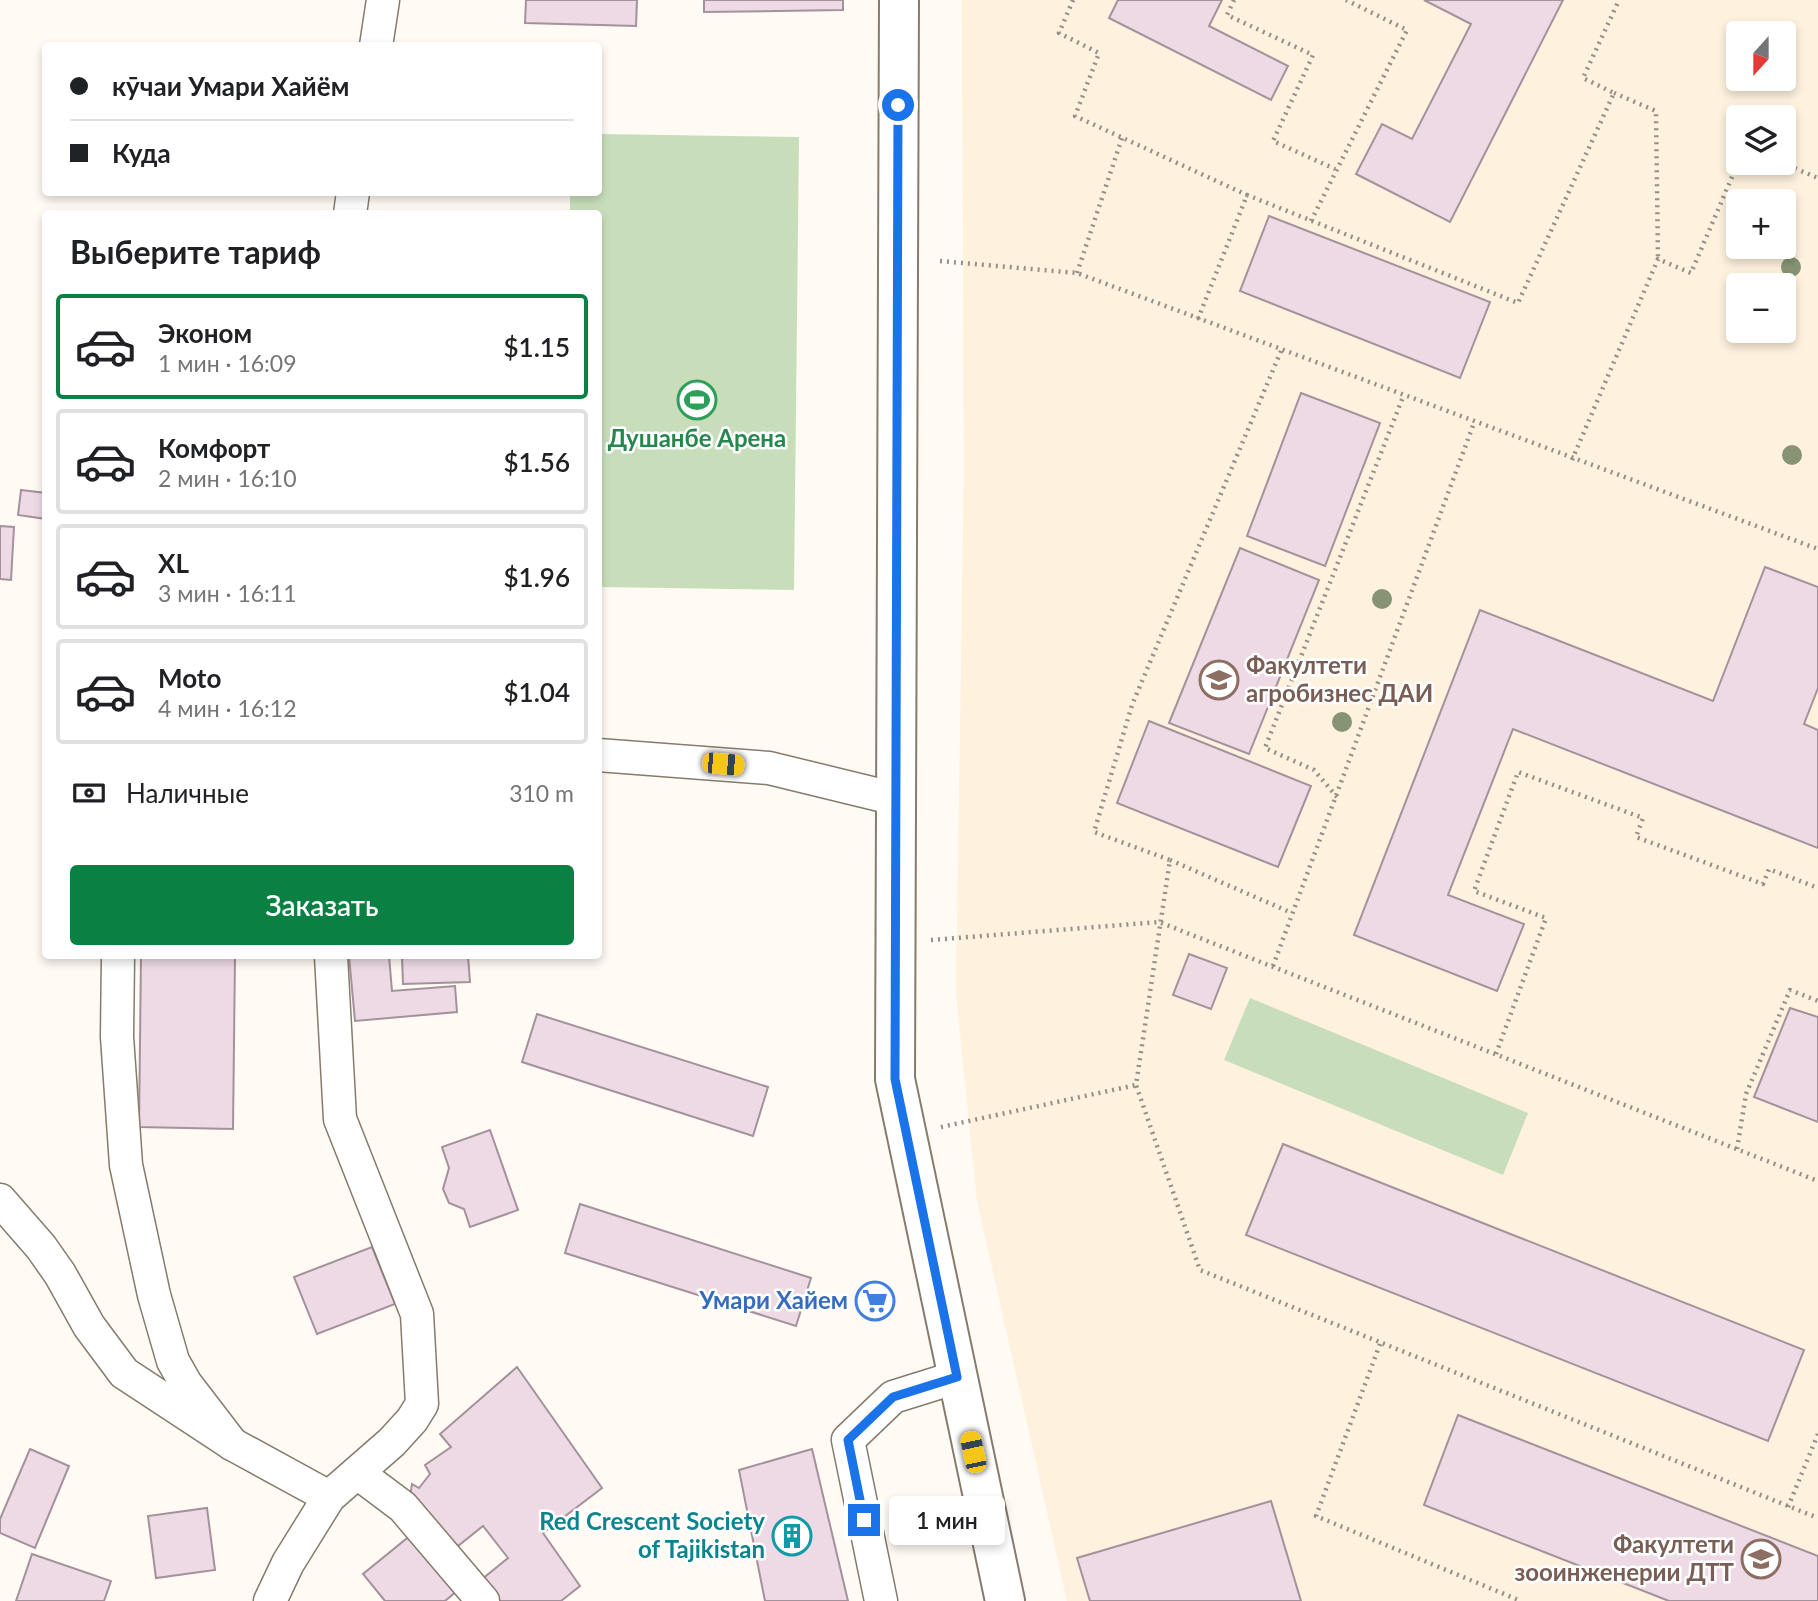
<!DOCTYPE html>
<html lang="ru">
<meta charset="utf-8">
<style>
:root{--surface:#fff;--page:#f2f2f2;--text:#202124;--muted:#757577;--line:#e0e0e0;--accent:#0b8043}
body{margin:0;font-family:Lato,sans-serif;background:var(--page);color:var(--text);height:100vh;display:flex;flex-direction:column;font-size:26px;white-space:nowrap}
*{box-sizing:border-box;margin:0}
p{font-size:23px;color:var(--muted)}
.icon{flex:none;width:38px;height:38px;fill:none;stroke:currentColor;stroke-width:2;stroke-linecap:round;stroke-linejoin:round}
.map{position:relative;flex:1;overflow:hidden}
.drawer{position:absolute;left:42px;top:210px;width:560px;height:749px;display:flex;flex-direction:column;background:var(--surface);border-radius:7px;box-shadow:0 4px 10px #0003}
.drawer>*{flex:none}
.hud{position:absolute;left:42px;top:42px;width:560px;height:154px;border-radius:7px;box-shadow:0 4px 10px #0003;display:grid;align-content:center;height:154px;padding:0 28px;background:var(--surface)}
.needle{width:46px;rotate:201deg}
.controls{position:absolute;left:1726px;top:21px;display:grid;gap:14px}
.controls a{display:grid;place-items:center;width:70px;height:70px;border-radius:7px;background:var(--surface);box-shadow:0 4px 10px #0003;font-size:35px}
.end{position:absolute;width:32px;height:32px;margin:-16px;border:9px solid #1a73e8;background:#fff;box-shadow:0 0 0 4px #fff}
.from{border-radius:50%}
.bubble{position:absolute;height:49px;border-radius:7px;background:var(--surface);box-shadow:0 4px 10px #0003;font-size:23px;font-weight:600;line-height:49px;text-align:center}
.car{position:absolute;width:21px;height:42px;margin:-21px -10px;border-radius:9px;box-shadow:0 0 5px 2px #0007;background:linear-gradient(#f5c518 24%,#345 0 40%,#f5c518 0 76%,#345 0 86%,#f5c518 0)}
.hud b{display:flex;align-items:center;gap:24px;height:66px;font-size:26px}
.hud b+b{border-top:2px solid var(--line)}
.hud i{width:18px;height:18px;background:var(--text)}
ul{padding:0;list-style:none}
li{display:flex;align-items:center;gap:21px;height:105px;margin:0 14px 10px;padding:0 14px;border:4px solid var(--line);border-radius:7px}
li div{flex:1}
li b{display:block;font-size:26px}
li em{font-style:normal;font-weight:600}
li.active{border-color:var(--accent)}
li>.icon{width:63px;height:63px;stroke-width:1.5}
h2{padding:0 28px;font-size:32px;line-height:84px}
.pay{display:flex;align-items:center;gap:18px;height:77px;padding:0 28px;font-size:26px}
.pay p{margin-inline-start:auto}
.primary-button{display:flex;gap:14px;margin-top:auto;padding:14px 28px}
.primary-button a{flex:1;height:80px;border-radius:7px;background:var(--accent);color:#fff;font-size:28px;font-weight:600;line-height:80px;text-align:center}
.map>svg:first-child{display:block}
.built{fill:#fef1de;fill-rule:evenodd}
.green{fill:#c8debb}
.building{fill:#eddae5;stroke:#a3919b;stroke-width:2}
.lines{fill:none;stroke-linecap:round;stroke-linejoin:round}
.minor-casing{stroke:#867b6c;stroke-width:35}
.tertiary-casing{stroke:#867b6c;stroke-width:42}
.path{stroke:#948f88;stroke-width:4.5;stroke-dasharray:2 5;stroke-linecap:butt}
.minor{stroke:#fff;stroke-width:32}
.tertiary{stroke:#fff;stroke-width:38}
.tree{fill:#879474}
.route{stroke:#1a73e8;stroke-width:9}
.labels{text-anchor:middle;stroke-width:5;stroke-linejoin:round;paint-order:stroke}
.leisure-label{font-size:24px;font-weight:bold;fill:#27864d;stroke:#fff}
.education-label{font-size:24px;font-weight:bold;fill:#785e54;stroke:#fff;text-anchor:start}
.shop-label{font-size:24px;font-weight:bold;fill:#366cbe;stroke:#fff;text-anchor:end}
.culture-label{font-size:24px;font-weight:bold;fill:#0d838f;stroke:#fff;text-anchor:end}
</style>
<div class="map">
<svg width="1818" height="1601" viewBox="0 0 1818 1601">
<rect width="100%" height="100%" fill="#fffaf3"/>
<path class="built" d="M962 0H1818V1601H1067L977 1201 956 993 964 471ZM1738 33H1783V79H1738ZM1738 117H1783V163H1738ZM1738 201H1783V247H1738ZM1738 285H1783V331H1738Z"/>
<g class="green">
<path d="M599 134 799 137 794 590 599 587 598 214 570 213V193L598 192Z"/>
<path d="M1250 998 1528 1113 1503 1175 1224 1060Z"/>
</g>
<g class="building">
<path d="M526 0H637L636 26 525 23Z"/>
<path d="M704 0H843V10L704 12Z"/>
<path d="M1118 0H1222L1209 26 1288 66 1271 100 1109 18Z"/>
<path d="M1424 0H1563L1450 222 1356 174 1382 124 1412 139 1471 24Z"/>
<path d="M1269 216 1490 302 1460 378 1240 291Z"/>
<path d="M1301 393 1380 423 1325 566 1247 536Z"/>
<path d="M21 490 46 493V519L18 515Z"/>
<path d="M0 526 14 527 11 580 0 579Z"/>
<path d="M1240 548 1319 580 1249 754 1169 723Z"/>
<path d="M1765 567 1818 587V688L1804 724 1818 730V848L1513 729 1448 895 1524 924 1497 991 1354 935 1480 610 1713 701Z"/>
<path d="M1149 721 1311 786 1278 867 1117 803Z"/>
<path d="M1189 954 1227 968 1211 1009 1173 995Z"/>
<path d="M141 956H235L233 1129 139 1127Z"/>
<path d="M349 956H389L392 991 455 986 457 1012 355 1021Z"/>
<path d="M402 956H468L470 982 403 984Z"/>
<path d="M1790 1008 1818 1017V1122L1754 1097Z"/>
<path d="M537 1014 768 1087 753 1136 522 1062Z"/>
<path d="M490 1130 518 1210 470 1227 464 1209 449 1203 443 1189 449 1168 442 1147Z"/>
<path d="M1283 1144 1804 1350 1768 1441 1246 1235Z"/>
<path d="M580 1204 811 1278 796 1326 565 1253Z"/>
<path d="M372 1247 395 1304 317 1334 294 1277Z"/>
<path d="M517 1367 602 1488 543 1533 580 1586 561 1601H498L481 1580 508 1558 483 1526 453 1550 410 1496 412 1484 419 1488 430 1474 425 1465 451 1447 440 1434Z"/>
<path d="M1458 1415 1818 1556V1601H1669L1424 1505Z"/>
<path d="M30 1449 69 1466 35 1548 0 1533V1519Z"/>
<path d="M812 1449 848 1601H765L739 1470Z"/>
<path d="M1271 1501 1301 1601H1090L1077 1558Z"/>
<path d="M207 1508 215 1570 156 1578 148 1516Z"/>
<path d="M411 1535 457 1591 445 1601H385L363 1574Z"/>
<path d="M32 1554 111 1581 104 1601H16Z"/>
</g>
<g class="lines">
<defs>
<g id="minor">
<path d="M376 46 383 0"/>
<path d="M350 214 353 192"/>
<path d="M598 755 769 768 896 799"/>
<path d="M118 956 117 1037 126 1165 154 1295 173 1361 186 1384 232 1444"/>
<path d="M0 1200 41 1247 60 1274 89 1326 124 1373 232 1444 329 1497"/>
<path d="M359 1474 403 1507 483 1601"/>
<path d="M270 1601 288 1563 329 1497 392 1442 412 1420 422 1404 417 1314 340 1119 331 956"/>
<path d="M881 1601 848 1440 893 1397 957 1377"/>
</g>
<path id="tertiary" d="M899 0 895 1079 1005 1601"/>
</defs>
<use href="#minor" class="minor-casing"/>
<use href="#tertiary" class="tertiary-casing"/>
<g class="path">
<path d="M1073 0 1059 33 1099 53 1075 116 1247 195"/>
<path d="M1234 0 1227 15 1313 55 1273 141 1335 169"/>
<path d="M1614 93 1656 111 1658 259"/>
<path d="M1782 163 1818 178"/>
<path d="M1311 221 1407 30 1346 0"/>
<path d="M940 261 1077 273 1818 549"/>
<path d="M1077 273 1122 138"/>
<path d="M1198 319 1247 195 1518 303 1614 93 1583 78 1619 0"/>
<path d="M1281 351 1132 705 1094 832 1170 860 1136 1085 1200 1270 1818 1518"/>
<path d="M1572 460 1658 259 1691 273 1738 163"/>
<path d="M1337 797 1314 770 1265 748 1403 397"/>
<path d="M1170 860 1292 913"/>
<path d="M931 940 1159 922 1818 1181"/>
<path d="M1273 966 1474 423"/>
<path d="M1496 1054 1546 918 1474 891 1518 772 1643 818 1636 837 1763 884 1769 869 1818 888"/>
<path d="M941 1127 1136 1085"/>
<path d="M1737 1149 1746 1094 1790 990 1818 1001"/>
<path d="M1380 1344 1316 1516 1521 1601"/>
<path d="M1788 1507 1818 1434"/>
</g>
<use href="#minor" class="minor"/>
<use href="#tertiary" class="tertiary"/>
</g>
<g class="tree">
<circle cx="1791" cy="267" r="10"/>
<circle cx="1792" cy="455" r="10"/>
<circle cx="1382" cy="599" r="10"/>
<circle cx="1342" cy="722" r="10"/>
</g>
<g class="lines">
<path class="route" d="M864 1520 848 1440 893 1397 957 1377 895 1079 898 105"/>
</g>
<defs>
<symbol id="stadium-ring" viewBox="-11 -11 22 22"><circle r="9.5" fill="#fff" stroke="#2e9e5b" stroke-width="1.5"/><path d="M0-5a6.5 5 0 1 0 0 10a6.5 5 0 1 0 0-10ZM-3.5-1.8h7v3.6h-7Z" fill="#2e9e5b"/></symbol>
<symbol id="university-ring" viewBox="-11 -11 22 22"><circle r="9.5" fill="#fff" stroke="#8d6e63" stroke-width="1.5"/><path d="M0-5L7-2L0 1L-7-2ZM-4 1L0 2.5L4 1V4Q0 6-4 4Z" fill="#8d6e63"/></symbol>
<symbol id="supermarket-ring" viewBox="-11 -11 22 22"><circle r="9.5" fill="#fff" stroke="#3f7fe0" stroke-width="1.5"/><path d="M-6-5.5h2.5l.6 2H6L4.5 2H-2.5L-4.4-4H-6ZM-1.5 3.2a1.3 1.3 0 1 0 .1 0ZM3 3.2a1.3 1.3 0 1 0 .1 0Z" fill="#3f7fe0"/></symbol>
<symbol id="building-ring" viewBox="-11 -11 22 22"><circle r="9.5" fill="#fff" stroke="#0f9aa8" stroke-width="1.5"/><path d="M-4-6H4V6H1V3H-1V6H-4ZM-2.5-4.3h1.7v1.8h-1.7ZM.8-4.3h1.7v1.8H.8ZM-2.5-1h1.7V.8h-1.7ZM.8-1h1.7V.8H.8Z" fill="#0f9aa8"/></symbol>
</defs>
<g fill-rule="evenodd">
<use href="#stadium-ring" x="675" y="378" width="44" height="44"/>
<use href="#university-ring" x="1197" y="658" width="44" height="44"/>
<use href="#supermarket-ring" x="853" y="1279" width="44" height="44"/>
<use href="#building-ring" x="770" y="1514" width="44" height="44"/>
<use href="#university-ring" x="1739" y="1537" width="44" height="44"/>
</g>
<g class="labels">
<g class="leisure-label">
<text x="697" y="447">Душанбе Арена</text>
</g>
<g class="education-label">
<text x="1246" y="674">Факултети<tspan x="1246" dy="28">агробизнес ДАИ</tspan></text>
<text x="1734" y="1553" text-anchor="end">Факултети<tspan x="1734" dy="28">зооинженерии ДТТ</tspan></text>
</g>
<g class="shop-label">
<text x="848" y="1309">Умари Хайем</text>
</g>
<g class="culture-label">
<text x="765" y="1530">Red Crescent Society<tspan x="765" dy="28">of Tajikistan</tspan></text>
</g>
</g>
</svg>
<div class="controls">
<a><svg class="needle" viewBox="-14 -14 28 28"><path d="M0-13l5 13h-10z" fill="#e53935"/><path d="M0 13l5-13h-10z" fill="#757577"/></svg></a>
<a><svg class="icon" aria-label="layers" viewBox="0 0 24 24"><path d="M12 4l9 5-9 5-9-5zM3 14l9 5 9-5"/></svg></a>
<a>+</a>
<a>−</a>
</div>
<i class="end from" style="left:898px;top:105px"></i>
<i class="end" style="left:864px;top:1520px"></i>
<div class="bubble" style="left:889px;top:1496px;width:116px">1 мин</div>
<i class="car" style="left:723px;top:764px;rotate:95deg"></i>
<i class="car" style="left:973px;top:1452px;rotate:348deg"></i>
<div class="hud">
<b><i class="from"></i>кӯчаи Умари Хайём</b>
<b><i></i>Куда</b>
</div>
<section class="drawer">
<h2>Выберите тариф</h2>
<ul>
<li class="active"><svg class="icon" aria-label="car" viewBox="0 0 24 24"><path d="M5 17H2v-5l4-1 3-4h7l3 4 3 1v5h-3M9 17h6M6 11h13"/><circle cx="7" cy="17" r="2"/><circle cx="17" cy="17" r="2"/></svg><div><b>Эконом</b><p>1 мин · 16:09</p></div><em>$1.15</em></li>
<li><svg class="icon" aria-label="car" viewBox="0 0 24 24"><path d="M5 17H2v-5l4-1 3-4h7l3 4 3 1v5h-3M9 17h6M6 11h13"/><circle cx="7" cy="17" r="2"/><circle cx="17" cy="17" r="2"/></svg><div><b>Комфорт</b><p>2 мин · 16:10</p></div><em>$1.56</em></li>
<li><svg class="icon" aria-label="car" viewBox="0 0 24 24"><path d="M5 17H2v-5l4-1 3-4h7l3 4 3 1v5h-3M9 17h6M6 11h13"/><circle cx="7" cy="17" r="2"/><circle cx="17" cy="17" r="2"/></svg><div><b>XL</b><p>3 мин · 16:11</p></div><em>$1.96</em></li>
<li><svg class="icon" aria-label="car" viewBox="0 0 24 24"><path d="M5 17H2v-5l4-1 3-4h7l3 4 3 1v5h-3M9 17h6M6 11h13"/><circle cx="7" cy="17" r="2"/><circle cx="17" cy="17" r="2"/></svg><div><b>Moto</b><p>4 мин · 16:12</p></div><em>$1.04</em></li>
</ul>
<div class="pay"><svg class="icon" aria-label="cash" viewBox="0 0 24 24"><path d="M3 7h18v10H3z"/><circle cx="12" cy="12" r="2"/></svg>Наличные<p>310 m</p></div>
<div class="primary-button"><a>Заказать</a></div>
</section>
</div>
